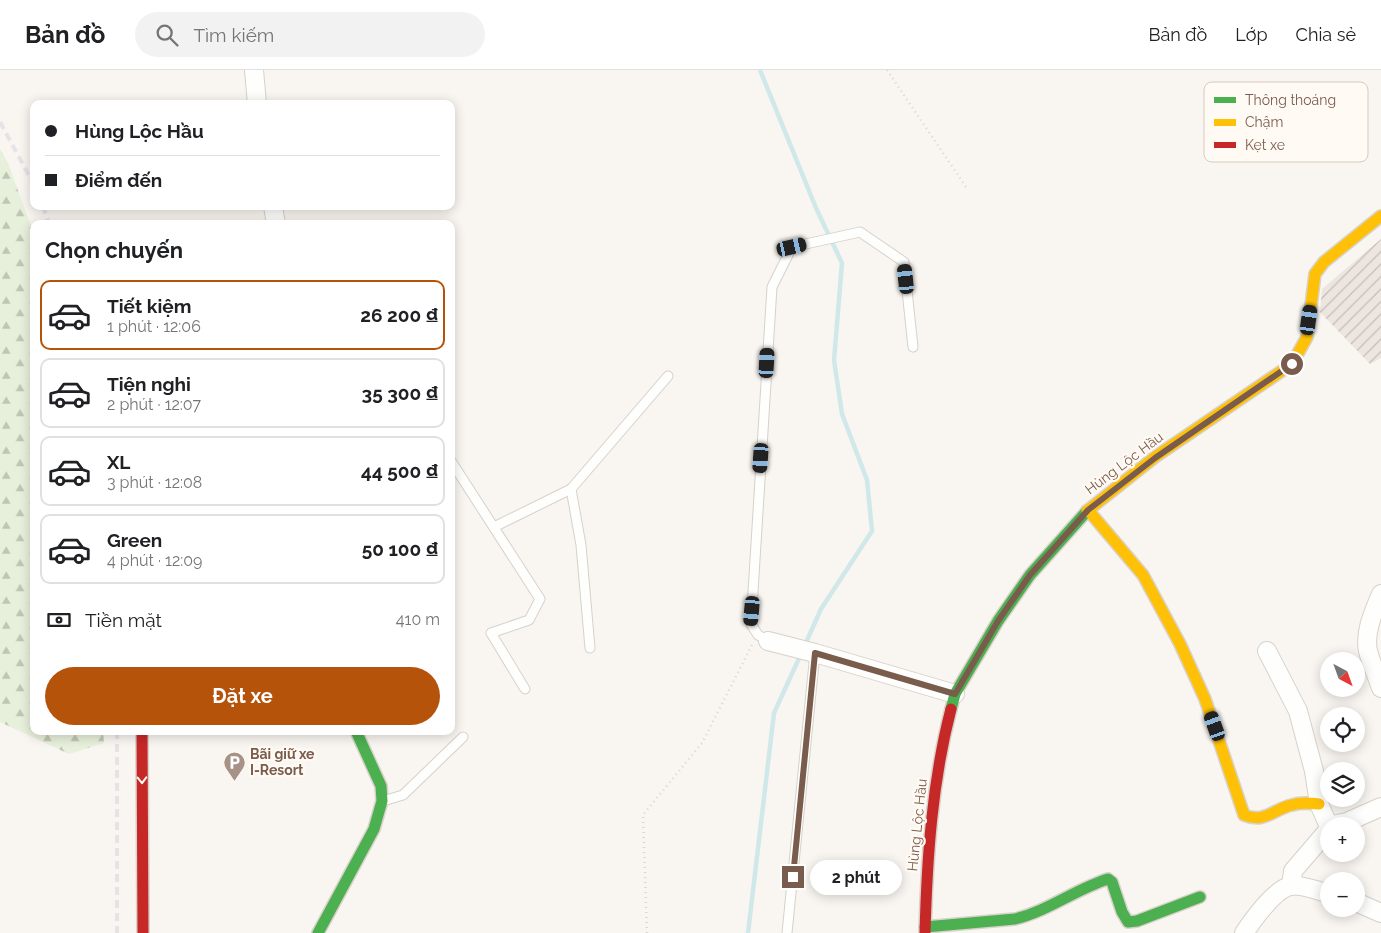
<!DOCTYPE html>
<html lang="vi">
<meta charset="utf-8">
<style>
:root{--surface:#fff;--page:#f2f2f2;--text:#202124;--muted:#757577;--line:#e0e0e0;--accent:#b45309}
body{margin:0;font-family:Raleway,sans-serif;background:var(--page);color:var(--text);height:100vh;display:flex;flex-direction:column;font-size:19px;white-space:nowrap}
*{box-sizing:border-box;margin:0}
p{font-size:16px;color:var(--muted)}
.icon{flex:none;width:28px;height:28px;fill:none;stroke:currentColor;stroke-width:2;stroke-linecap:round;stroke-linejoin:round}
.map{position:relative;flex:1;overflow:hidden}
.panel{position:absolute;left:30px;top:150px;width:425px;height:515px;display:flex;flex-direction:column;background:var(--surface);border-radius:10px;box-shadow:0 2px 12px #0003}
.panel>*{flex:none}
.top-card{position:absolute;left:30px;top:30px;width:425px;height:110px;border-radius:10px;box-shadow:0 2px 12px #0003;display:grid;align-content:center;height:110px;padding:0 15px;background:var(--surface)}
.needle{width:32px;rotate:139deg}
.buttons{position:absolute;left:1320px;top:582px;display:grid;gap:10px}
.buttons a{display:grid;place-items:center;width:45px;height:45px;border-radius:50%;background:var(--surface);box-shadow:0 2px 12px #0003;font-size:25px}
.end{position:absolute;width:22px;height:22px;margin:-11px;border:6px solid #7a5c4d;background:#fff;box-shadow:0 0 0 2px #fff}
.from{border-radius:50%}
.bubble{position:absolute;height:35px;border-radius:18px;background:var(--surface);box-shadow:0 2px 12px #0003;font-size:16px;font-weight:700;line-height:35px;text-align:center}
.car{position:absolute;width:15px;height:30px;margin:-15px -8px;border-radius:6px;box-shadow:0 0 4px 1px #0007;background:linear-gradient(#222 24%,#8ab4d8 0 40%,#222 0 76%,#8ab4d8 0 86%,#222 0)}
.top-card b{display:flex;align-items:center;gap:18px;height:48px;font-size:19px}
.top-card b+b{border-top:1px solid var(--line)}
.top-card i{width:12px;height:12px;background:var(--text)}
ul{padding:0;list-style:none}
li{display:flex;align-items:center;gap:15px;height:70px;margin:0 10px 8px;padding:0 5px;border:2px solid var(--line);border-radius:10px}
li div{flex:1}
li b{display:block;font-size:19px}
li em{font-style:normal;font-weight:700}
li.selected{border-color:var(--accent)}
li>.icon{width:45px;height:45px;stroke-width:1.5}
h2{padding:0 15px;font-size:22px;line-height:60px}
.pay{display:flex;align-items:center;gap:12px;height:55px;padding:0 15px;font-size:19px}
.pay p{margin-inline-start:auto}
.button{display:flex;gap:10px;margin-top:auto;padding:10px 15px}
.button a{flex:1;height:58px;border-radius:30px;background:var(--accent);color:#fff;font-size:20px;font-weight:700;line-height:58px;text-align:center}
header{display:flex;align-items:center;gap:30px;box-sizing:border-box;height:70px;padding:0 25px;background:var(--surface);border-bottom:1px solid var(--line)}
header strong{font-size:24px}
nav{display:flex;gap:28px;margin-inline-start:auto;font-size:18px}
.search{width:350px;height:45px;background:var(--page);display:flex;align-items:center;gap:12px;box-sizing:border-box;padding:0 18px;border-radius:28px;color:var(--muted);font-size:19px}
.map>svg:first-child{display:block}
.industrial{fill:url(#industrial-furrows)}
.forest{fill:url(#forest-firs)}
.lines{fill:none;stroke-linecap:round;stroke-linejoin:round}
.stream{stroke:#d0e8ea;stroke-width:4.5}
.lane-casing{stroke:#d7d1cb;stroke-width:11}
.street-casing{stroke:#d7d1cb;stroke-width:20}
.fast-casing{stroke:#d9d2cb;stroke-width:14}
.slow-casing{stroke:#d9d2cb;stroke-width:14}
.jam-casing{stroke:#d9d2cb;stroke-width:14}
.path{stroke:#dcd5d0;stroke-width:2.5;stroke-dasharray:1 4;stroke-linecap:butt}
.lane{stroke:#fefefd;stroke-width:9}
.street{stroke:#fefefd;stroke-width:18}
.fast{stroke:#4caf50;stroke-width:11}
.slow{stroke:#ffc107;stroke-width:11}
.jam{stroke:#c62828;stroke-width:11}
.rail{stroke:#e6e3e7;stroke-width:4;stroke-dasharray:8 5;stroke-linecap:butt}
.oneway{stroke:#fffaf3}
.route{stroke:#7a5c4d;stroke-width:6}
.labels{text-anchor:middle;stroke-width:4.5;stroke-linejoin:round;paint-order:stroke}
.street-label{font-size:14px;fill:#7a5c4d;stroke:#fffaf3}
.poi-label{font-size:14px;font-weight:bold;fill:#7a5c4d;stroke:#fffaf3;text-anchor:start}
.key{fill:#fffaf3;stroke:#d7cbc1;stroke-width:1}
.key-label{font-size:14px;fill:#7a5c4d}
</style>
<header>
<strong>Bản đồ</strong>
<div class="search"><svg class="icon" aria-label="search" viewBox="0 0 24 24"><circle cx="10" cy="10" r="6"/><path d="M15 15l6 6"/></svg>Tìm kiếm</div>
<nav><a>Bản đồ</a><a>Lớp</a><a>Chia sẻ</a></nav>
</header>
<div class="map">
<svg width="1381" height="863" viewBox="0 0 1381 863">
<defs>
<pattern id="industrial-furrows" width="10" height="10" patternUnits="userSpaceOnUse" patternTransform="scale(1.25)"><rect width="10" height="10" fill="#ede5e0"/><path d="M-1 1l2-2M0 10L10 0M9 11l2-2" fill="none" stroke="#c5bdb8"/></pattern>
<pattern id="forest-firs" width="22" height="20" patternUnits="userSpaceOnUse" patternTransform="scale(1.25)"><rect width="22" height="20" fill="#e7f0db"/><path d="M5 1l3.5 6h-7zM16 11l3.5 6h-7z" fill="#c0c6b4"/></pattern>
</defs>
<rect width="100%" height="100%" fill="#f9f5f0"/>
<path class="industrial" d="M1381 169V288L1370 294 1320 242 1322 219Z"/>
<path class="forest" d="M0 79 8 93 34 164V661H103L104 673 69 684 0 652Z"/>
<g class="lines">
<g class="stream">
<path d="M760 0 816 138 842 193 834 290 842 344 867 410 872 461 821 539 804 577"/>
<path d="M748 863 774 643 801 584"/>
</g>
<defs>
<g id="lane">
<path d="M451 391 540 529 529 550 491 563 525 619"/>
<path d="M571 419 581 475 590 578"/>
<path d="M494 457 571 419 668 306"/>
<path d="M768 571 758 565 751 554 772 217 792 177 860 162 904 192 913 277"/>
<path d="M383 731 403 725 463 667"/>
<path d="M787 863 815 583"/>
</g>
<g id="street">
<path d="M254 0 257 34"/>
<path d="M273 136 276 154"/>
<path d="M1381 524C1374 541 1364 562 1368 581 1371 593 1377 606 1381 618"/>
<path d="M768 571 815 583 955 624"/>
<path d="M1267 581 1298 641 1314 701 1319 734 1327 752 1332 755 1347 752 1381 737"/>
<path d="M1291 816 1293 801 1329 759"/>
<path d="M1356 832 1381 843"/>
<path d="M1244 863C1253 850 1274 820 1290 816 1299 814 1320 821 1329 824"/>
</g>
<g id="fast">
<path d="M951 639 955 624 998 551 1030 505 1087 441"/>
<path d="M925 857 1015 849C1048 841 1076 819 1108 809L1112 812 1122 842 1128 852 1137 851 1200 827"/>
<path d="M318 863 374 759 382 731 381 716 356 661"/>
</g>
<g id="slow">
<path d="M1088 440 1143 505 1180 574 1205 629 1244 745C1265 754 1273 739 1292 735 1301 732 1310 733 1319 734"/>
<path d="M1087 441 1155 387 1292 294 1307 267 1315 204 1324 192 1381 146"/>
</g>
<g id="jam">
<path d="M142 661 143 863"/>
<path d="M925 863C927 788 932 712 951 639"/>
</g>
</defs>
<use href="#lane" class="lane-casing"/>
<use href="#street" class="street-casing"/>
<use href="#fast" class="fast-casing"/>
<use href="#slow" class="slow-casing"/>
<use href="#jam" class="jam-casing"/>
<g class="path">
<path d="M887 0 966 117"/>
<path d="M647 863 643 745 702 673 752 575"/>
</g>
<use href="#lane" class="lane"/>
<use href="#street" class="street"/>
<use href="#fast" class="fast"/>
<use href="#slow" class="slow"/>
<use href="#jam" class="jam"/>
<g class="rail">
<path d="M0 52 34 115"/>
<path d="M43 136 49 154"/>
<path d="M117 661V863"/>
</g>
</g>
<defs><path id="oneway-chevron" d="M-2-3.5L2.5 0L-2 3.5" fill="none" stroke-width="1.6" stroke-linecap="round" stroke-linejoin="round" transform="scale(1.25)"/></defs>
<use class="oneway" href="#oneway-chevron" transform="translate(142 710) rotate(89)"/>
<g class="lines">
<path class="route" d="M793 807 815 583 955 624 998 551 1030 505 1088 440 1155 388 1292 294"/>
</g>
<defs>
<symbol id="parking-pin" viewBox="-11 -11 22 30"><path d="M0 17L-7.5 6A9.5 9.5 0 1 1 7.5 6Z" fill="#a69286" stroke="#fffaf3"/><path d="M-3.5-5.5H1a3.5 3.5 0 0 1 0 7H-1V5.5H-3.5ZM-1-3.4V-.6H.8a1.4 1.4 0 0 0 0-2.8Z" fill="#fff"/></symbol>
</defs>
<g fill-rule="evenodd">
<use href="#parking-pin" x="222" y="680" width="25" height="34"/>
</g>
<g class="labels">
<g class="street-label">
<text transform="translate(1124 393) rotate(-37)" y="5">Hùng Lộc Hầu</text>
<text transform="translate(917 755) rotate(-84)" y="5">Hùng Lộc Hầu</text>
</g>
<g class="poi-label">
<text x="250" y="689">Bãi giữ xe<tspan x="250" dy="16">I-Resort</tspan></text>
</g>
</g>
<rect x="1204" y="12" width="164" height="80" rx="8" class="key"/>
<rect x="1214" y="27" width="22" height="6" fill="#4caf50"/>
<rect x="1214" y="49" width="22" height="7" fill="#ffc107"/>
<rect x="1214" y="72" width="22" height="6" fill="#c62828"/>
<g class="key-label">
<text x="1245" y="35">Thông thoáng</text>
<text x="1245" y="57">Chậm</text>
<text x="1245" y="80">Kẹt xe</text>
</g>
</svg>
<div class="buttons">
<a><svg class="needle" viewBox="-14 -14 28 28"><path d="M0-13l5 13h-10z" fill="#e53935"/><path d="M0 13l5-13h-10z" fill="#757577"/></svg></a>
<a><svg class="icon" aria-label="locate" viewBox="0 0 24 24"><circle cx="12" cy="12" r="6"/><path d="M12 2v4M12 18v4M2 12h4M18 12h4"/></svg></a>
<a><svg class="icon" aria-label="layers" viewBox="0 0 24 24"><path d="M12 4l9 5-9 5-9-5zM3 14l9 5 9-5"/></svg></a>
<a>+</a>
<a>−</a>
</div>
<i class="end from" style="left:1292px;top:294px"></i>
<i class="end" style="left:793px;top:807px"></i>
<div class="bubble" style="left:810px;top:790px;width:92px">2 phút</div>
<i class="car" style="left:792px;top:177px;rotate:77deg"></i>
<i class="car" style="left:906px;top:209px;rotate:354deg"></i>
<i class="car" style="left:1309px;top:250px;rotate:8deg"></i>
<i class="car" style="left:767px;top:293px;rotate:3deg"></i>
<i class="car" style="left:761px;top:388px;rotate:184deg"></i>
<i class="car" style="left:752px;top:541px;rotate:185deg"></i>
<i class="car" style="left:1215px;top:656px;rotate:340deg"></i>
<div class="top-card">
<b><i class="from"></i>Hùng Lộc Hầu</b>
<b><i></i>Điểm đến</b>
</div>
<section class="panel">
<h2>Chọn chuyến</h2>
<ul>
<li class="selected"><svg class="icon" aria-label="car" viewBox="0 0 24 24"><path d="M5 17H2v-5l4-1 3-4h7l3 4 3 1v5h-3M9 17h6M6 11h13"/><circle cx="7" cy="17" r="2"/><circle cx="17" cy="17" r="2"/></svg><div><b>Tiết kiệm</b><p>1 phút · 12:06</p></div><em>26 200 ₫</em></li>
<li><svg class="icon" aria-label="car" viewBox="0 0 24 24"><path d="M5 17H2v-5l4-1 3-4h7l3 4 3 1v5h-3M9 17h6M6 11h13"/><circle cx="7" cy="17" r="2"/><circle cx="17" cy="17" r="2"/></svg><div><b>Tiện nghi</b><p>2 phút · 12:07</p></div><em>35 300 ₫</em></li>
<li><svg class="icon" aria-label="car" viewBox="0 0 24 24"><path d="M5 17H2v-5l4-1 3-4h7l3 4 3 1v5h-3M9 17h6M6 11h13"/><circle cx="7" cy="17" r="2"/><circle cx="17" cy="17" r="2"/></svg><div><b>XL</b><p>3 phút · 12:08</p></div><em>44 500 ₫</em></li>
<li><svg class="icon" aria-label="car" viewBox="0 0 24 24"><path d="M5 17H2v-5l4-1 3-4h7l3 4 3 1v5h-3M9 17h6M6 11h13"/><circle cx="7" cy="17" r="2"/><circle cx="17" cy="17" r="2"/></svg><div><b>Green</b><p>4 phút · 12:09</p></div><em>50 100 ₫</em></li>
</ul>
<div class="pay"><svg class="icon" aria-label="cash" viewBox="0 0 24 24"><path d="M3 7h18v10H3z"/><circle cx="12" cy="12" r="2"/></svg>Tiền mặt<p>410 m</p></div>
<div class="button"><a>Đặt xe</a></div>
</section>
</div>
